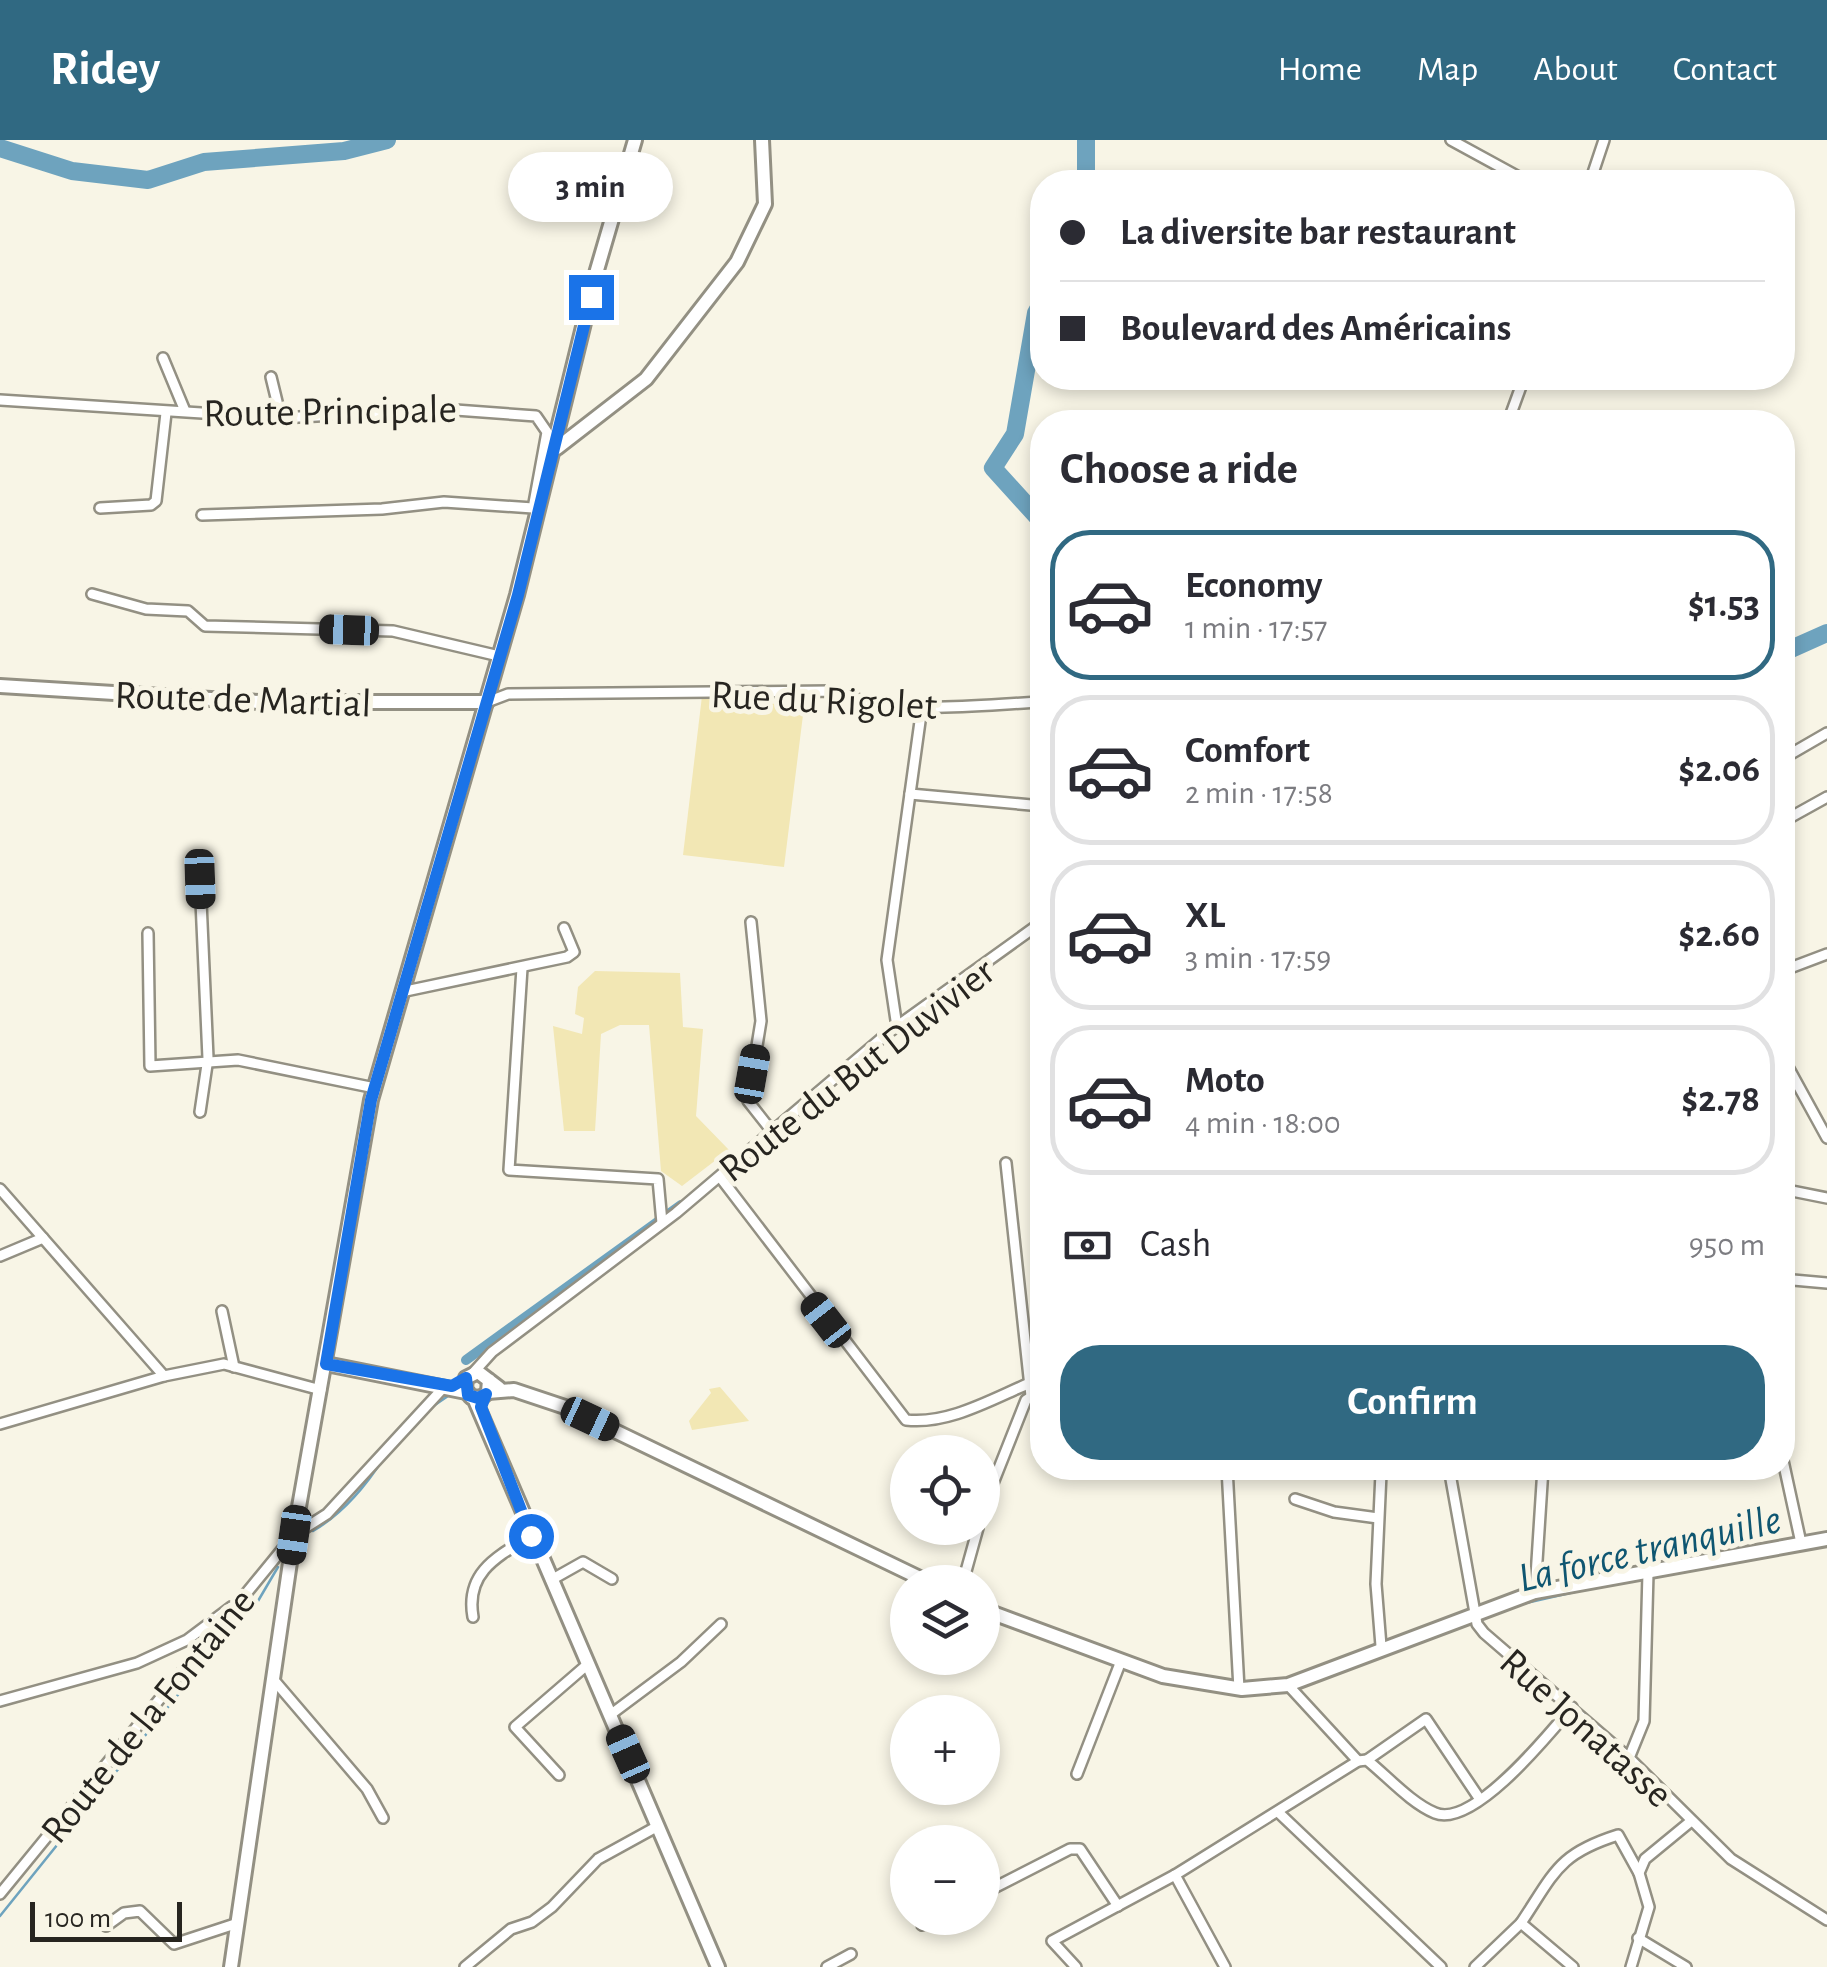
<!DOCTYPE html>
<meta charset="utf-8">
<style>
:root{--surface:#fff;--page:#f2f2f3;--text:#2b2b33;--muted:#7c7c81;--line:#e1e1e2;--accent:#306982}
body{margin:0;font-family:"Alegreya Sans",sans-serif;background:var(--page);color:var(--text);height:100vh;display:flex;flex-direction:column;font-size:38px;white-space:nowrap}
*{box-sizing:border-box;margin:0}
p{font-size:32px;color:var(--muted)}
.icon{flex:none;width:55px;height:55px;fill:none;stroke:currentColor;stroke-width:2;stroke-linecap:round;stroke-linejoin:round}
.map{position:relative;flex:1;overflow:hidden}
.panel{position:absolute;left:1030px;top:270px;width:765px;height:1070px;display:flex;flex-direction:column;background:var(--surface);border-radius:40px;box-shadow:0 5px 15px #0003}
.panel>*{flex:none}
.guide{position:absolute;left:1030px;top:30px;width:765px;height:220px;border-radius:40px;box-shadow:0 5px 15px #0003;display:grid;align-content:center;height:220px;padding:0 30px;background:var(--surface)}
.fabs{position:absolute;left:890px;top:1295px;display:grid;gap:20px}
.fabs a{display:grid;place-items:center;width:110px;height:110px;border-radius:50%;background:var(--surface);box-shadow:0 5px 15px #0003;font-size:50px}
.scale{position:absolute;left:30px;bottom:25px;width:152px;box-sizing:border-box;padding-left:10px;border:5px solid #272520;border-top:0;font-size:28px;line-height:35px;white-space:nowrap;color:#272520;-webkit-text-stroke:8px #f8f5e6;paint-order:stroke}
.end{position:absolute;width:45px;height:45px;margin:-22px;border:12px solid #1a73e8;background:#fff;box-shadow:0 0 0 5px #fff}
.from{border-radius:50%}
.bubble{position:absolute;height:70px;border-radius:35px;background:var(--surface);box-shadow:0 5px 15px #0003;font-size:32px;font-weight:700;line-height:70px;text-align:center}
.car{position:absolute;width:30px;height:60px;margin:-30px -15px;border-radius:12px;box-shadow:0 0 8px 2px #0007;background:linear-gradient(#222 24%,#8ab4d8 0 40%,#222 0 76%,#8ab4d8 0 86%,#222 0)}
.guide b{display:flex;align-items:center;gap:35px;height:95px;font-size:38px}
.guide b+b{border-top:2px solid var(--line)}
.guide i{width:25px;height:25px;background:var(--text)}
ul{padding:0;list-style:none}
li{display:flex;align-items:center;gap:30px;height:150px;margin:0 20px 15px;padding:0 10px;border:5px solid var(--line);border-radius:40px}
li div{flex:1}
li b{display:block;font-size:38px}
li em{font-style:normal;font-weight:700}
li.selected{border-color:var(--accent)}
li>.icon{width:90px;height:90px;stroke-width:1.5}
h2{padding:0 30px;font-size:45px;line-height:120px}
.pay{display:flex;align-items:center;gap:25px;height:110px;padding:0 30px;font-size:38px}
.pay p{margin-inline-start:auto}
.action{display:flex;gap:20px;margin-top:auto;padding:20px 30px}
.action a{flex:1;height:115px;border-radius:40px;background:var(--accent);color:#fff;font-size:40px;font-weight:700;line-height:115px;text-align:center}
header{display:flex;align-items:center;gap:60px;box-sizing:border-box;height:140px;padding:0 50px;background:var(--accent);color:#fff}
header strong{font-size:48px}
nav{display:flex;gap:55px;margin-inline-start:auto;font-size:35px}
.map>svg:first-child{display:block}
.green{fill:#f2e7b4}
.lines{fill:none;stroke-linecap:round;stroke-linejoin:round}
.stream{stroke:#6ea3be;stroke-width:2.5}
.canal{stroke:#6ea3be;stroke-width:10}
.river{stroke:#6ea3be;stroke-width:18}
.street-casing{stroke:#939083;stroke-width:14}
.secondary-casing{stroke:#939083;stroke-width:18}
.street{stroke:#fff;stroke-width:9}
.secondary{stroke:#fff;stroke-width:12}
.route{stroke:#1a73e8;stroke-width:12}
.labels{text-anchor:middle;stroke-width:10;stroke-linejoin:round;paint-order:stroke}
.street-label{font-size:40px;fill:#272520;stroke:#f8f5e6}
.water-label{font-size:42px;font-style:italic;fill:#0f5671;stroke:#f8f5e6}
</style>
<header>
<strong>Ridey</strong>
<nav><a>Home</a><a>Map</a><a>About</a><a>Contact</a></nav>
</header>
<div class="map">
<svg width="1827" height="1827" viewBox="0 0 1827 1827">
<rect width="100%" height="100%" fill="#f8f5e6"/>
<g class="green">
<path d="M702 556 804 567 784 727 683 715Z"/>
<path d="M595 831 680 833 683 887 703 889 696 976 729 1010 682 1046 661 1031 649 885H620L601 894 595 991H564L553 886 582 894 584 878 575 874 578 847Z"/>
<path d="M720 1247 749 1281 692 1290 689 1281 711 1253 709 1249Z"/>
</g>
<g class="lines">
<g class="stream">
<path d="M429 1269 451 1254"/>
<path d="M313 1391C342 1374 365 1347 383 1319"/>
<path d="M1517 1465 1592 1448"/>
<path d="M1194 1548 1208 1550"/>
<path d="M0 1776 222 1500 258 1461 278 1427"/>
</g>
<path class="canal" d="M466 1220 681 1065"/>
<g class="river">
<path d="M0 8 72 31 148 40 204 22 344 11 387 0"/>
<path d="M1086 42V0"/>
<path d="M1042 162 1036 173 1015 294 993 328 1042 382"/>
<path d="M1782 513 1827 493"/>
</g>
<defs>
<g id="street">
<path d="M1451 0 1528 42"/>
<path d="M1590 42 1604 0"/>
<path d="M163 218 185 271"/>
<path d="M271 237 281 278"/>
<path d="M0 260 281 278 442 269 536 276 547 292 534 363"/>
<path d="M1508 282 1524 238"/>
<path d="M100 368 151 365 156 361 166 273"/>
<path d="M202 375 382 369 444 362 533 368"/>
<path d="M92 454 146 469 188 471 205 486 393 491 499 516"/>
<path d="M487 562 508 554 831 551C897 577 973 565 1042 562"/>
<path d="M1782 619 1827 593"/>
<path d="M910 654 1042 666"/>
<path d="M1782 682 1827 657"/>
<path d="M200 739 208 918 200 972"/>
<path d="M751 782 761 881 748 961 774 994"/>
<path d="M148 793 150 926 238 920 375 948"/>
<path d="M522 828 509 1030 658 1039 662 1083"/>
<path d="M1782 831 1827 814"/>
<path d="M401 852 567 817 574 812 564 788"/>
<path d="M897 887 887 820 922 567"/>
<path d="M1782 916 1827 998"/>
<path d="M1006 1023 1031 1256"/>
<path d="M720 1037 906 1280C948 1285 992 1259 1030 1243"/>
<path d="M0 1049 164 1236"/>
<path d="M1782 1049 1827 1058"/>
<path d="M0 1116 43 1098"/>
<path d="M1782 1139 1827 1143"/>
<path d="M222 1171 234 1227"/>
<path d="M473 1233 492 1212 676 1073 889 892 1042 782"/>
<path d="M0 1284 164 1236 224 1224 321 1250"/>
<path d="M1782 1316 1801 1403"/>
<path d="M1227 1328 1239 1549"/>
<path d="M1376 1328 1381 1333 1376 1444 1381 1506"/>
<path d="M1449 1328 1477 1484 1484 1493 1629 1618 1731 1719 1827 1780"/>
<path d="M1295 1359 1334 1372 1378 1378"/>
<path d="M982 1371 1026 1260 1042 1250"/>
<path d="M551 1440 583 1422 612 1439"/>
<path d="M963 1442 978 1388"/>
<path d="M1535 1452 1543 1328"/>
<path d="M473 1477C465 1432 498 1416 531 1396"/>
<path d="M273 1539 367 1649 383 1678"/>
<path d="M0 1561 137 1523 187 1500 231 1467"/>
<path d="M610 1575 681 1522 721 1484"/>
<path d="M1629 1618 1644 1581 1648 1433"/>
<path d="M1367 1620 1426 1579 1479 1658"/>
<path d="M1358 1621 1367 1620C1388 1637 1411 1663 1435 1673 1473 1689 1550 1593 1572 1567"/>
<path d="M1077 1634 1121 1521"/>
<path d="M559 1635 515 1587 588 1524"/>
<path d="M1278 1672 1441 1827"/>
<path d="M1175 1735 1225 1827"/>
<path d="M0 1754 294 1395 327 1374 445 1246"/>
<path d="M982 1754 1070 1709H1080L1118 1766"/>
<path d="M1521 1783C1555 1732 1558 1714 1618 1695L1639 1733"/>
<path d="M922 1785 936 1778"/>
<path d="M106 1786 124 1773 140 1771 174 1804 238 1783"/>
<path d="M1638 1798 1686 1827"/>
<path d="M465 1827 511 1789 532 1782 552 1767 598 1719 658 1686"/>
<path d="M827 1827 851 1814"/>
<path d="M1076 1827 1052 1801 1175 1735 1358 1621 1288 1545"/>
<path d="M1475 1827 1521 1783 1573 1827"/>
<path d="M1631 1827 1649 1767 1639 1733 1645 1719 1690 1682"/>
</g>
<g id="secondary">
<path d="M557 308 646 239 737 122 765 64 762 0"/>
<path d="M0 546 259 562H487"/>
<path d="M326 1224 466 1252"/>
<path d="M489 1240 488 1252 481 1258 471 1257 465 1249 466 1238 478 1232 499 1248"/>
<path d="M488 1252 514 1250 565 1267 928 1442"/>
<path d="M474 1258 718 1827"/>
<path d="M982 1469 1163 1536 1242 1549 1288 1545 1535 1452 1827 1399"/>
<path d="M231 1827 294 1395 371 960 517 455 597 130 635 0"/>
</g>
</defs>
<use href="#street" class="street-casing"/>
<use href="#secondary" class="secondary-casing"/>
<use href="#street" class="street"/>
<use href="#secondary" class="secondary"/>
</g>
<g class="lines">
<path class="route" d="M531 1396 481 1267 486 1254 478 1258 468 1255 466 1238 452 1246 326 1224 371 960 518 455 591 157"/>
</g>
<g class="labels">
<g class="street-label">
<text transform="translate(330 270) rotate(-1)" y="14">Route Principale</text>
<text transform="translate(243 558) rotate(2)" y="14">Route de Martial</text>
<text transform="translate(824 559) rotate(3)" y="14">Rue du Rigolet</text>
<text transform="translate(856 929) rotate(-38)" y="14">Route du But Duvivier</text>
<text transform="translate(147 1575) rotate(-51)" y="14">Route de la Fontaine</text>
<text transform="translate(1587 1587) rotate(42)" y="14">Rue Jonatasse</text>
</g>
<g class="water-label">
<text transform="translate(1649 1407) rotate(-13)" y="15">La force tranquille</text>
</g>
</g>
</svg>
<div class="fabs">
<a><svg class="icon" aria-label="locate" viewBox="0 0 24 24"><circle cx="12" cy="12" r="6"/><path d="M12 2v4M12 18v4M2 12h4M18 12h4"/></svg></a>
<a><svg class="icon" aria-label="layers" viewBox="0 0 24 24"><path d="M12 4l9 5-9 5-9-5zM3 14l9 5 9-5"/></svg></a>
<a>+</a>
<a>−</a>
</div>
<div class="scale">100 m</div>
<i class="end from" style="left:531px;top:1396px"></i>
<i class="end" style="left:591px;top:157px"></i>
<div class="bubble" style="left:508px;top:12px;width:165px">3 min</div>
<i class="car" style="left:349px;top:490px;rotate:272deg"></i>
<i class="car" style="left:200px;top:739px;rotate:178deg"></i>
<i class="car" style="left:752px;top:934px;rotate:10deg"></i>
<i class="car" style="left:826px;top:1180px;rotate:322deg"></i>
<i class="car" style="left:590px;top:1279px;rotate:115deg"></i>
<i class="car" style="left:294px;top:1395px;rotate:188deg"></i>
<i class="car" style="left:628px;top:1614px;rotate:336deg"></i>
<div class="guide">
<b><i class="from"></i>La diversite bar restaurant</b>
<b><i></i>Boulevard des Américains</b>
</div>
<section class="panel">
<h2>Choose a ride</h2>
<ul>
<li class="selected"><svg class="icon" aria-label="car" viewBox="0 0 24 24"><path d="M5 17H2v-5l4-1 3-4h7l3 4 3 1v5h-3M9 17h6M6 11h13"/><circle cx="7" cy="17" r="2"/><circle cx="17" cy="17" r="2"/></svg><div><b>Economy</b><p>1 min · 17:57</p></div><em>$1.53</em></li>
<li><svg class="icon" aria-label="car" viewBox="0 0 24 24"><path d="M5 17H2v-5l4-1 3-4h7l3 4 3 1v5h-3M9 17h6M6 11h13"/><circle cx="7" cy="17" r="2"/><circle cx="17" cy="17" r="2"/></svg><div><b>Comfort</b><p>2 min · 17:58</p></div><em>$2.06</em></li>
<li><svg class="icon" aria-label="car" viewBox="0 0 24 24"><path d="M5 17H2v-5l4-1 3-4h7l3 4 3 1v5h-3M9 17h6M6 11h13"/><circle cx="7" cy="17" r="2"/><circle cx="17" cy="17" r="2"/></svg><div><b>XL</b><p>3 min · 17:59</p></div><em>$2.60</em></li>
<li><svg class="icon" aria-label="car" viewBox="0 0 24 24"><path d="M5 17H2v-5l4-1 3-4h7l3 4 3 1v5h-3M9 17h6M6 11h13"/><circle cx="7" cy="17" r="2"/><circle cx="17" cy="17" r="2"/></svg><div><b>Moto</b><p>4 min · 18:00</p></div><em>$2.78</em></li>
</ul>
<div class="pay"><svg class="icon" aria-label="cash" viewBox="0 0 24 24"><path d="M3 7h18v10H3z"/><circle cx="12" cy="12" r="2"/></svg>Cash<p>950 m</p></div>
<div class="action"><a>Confirm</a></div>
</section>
</div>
